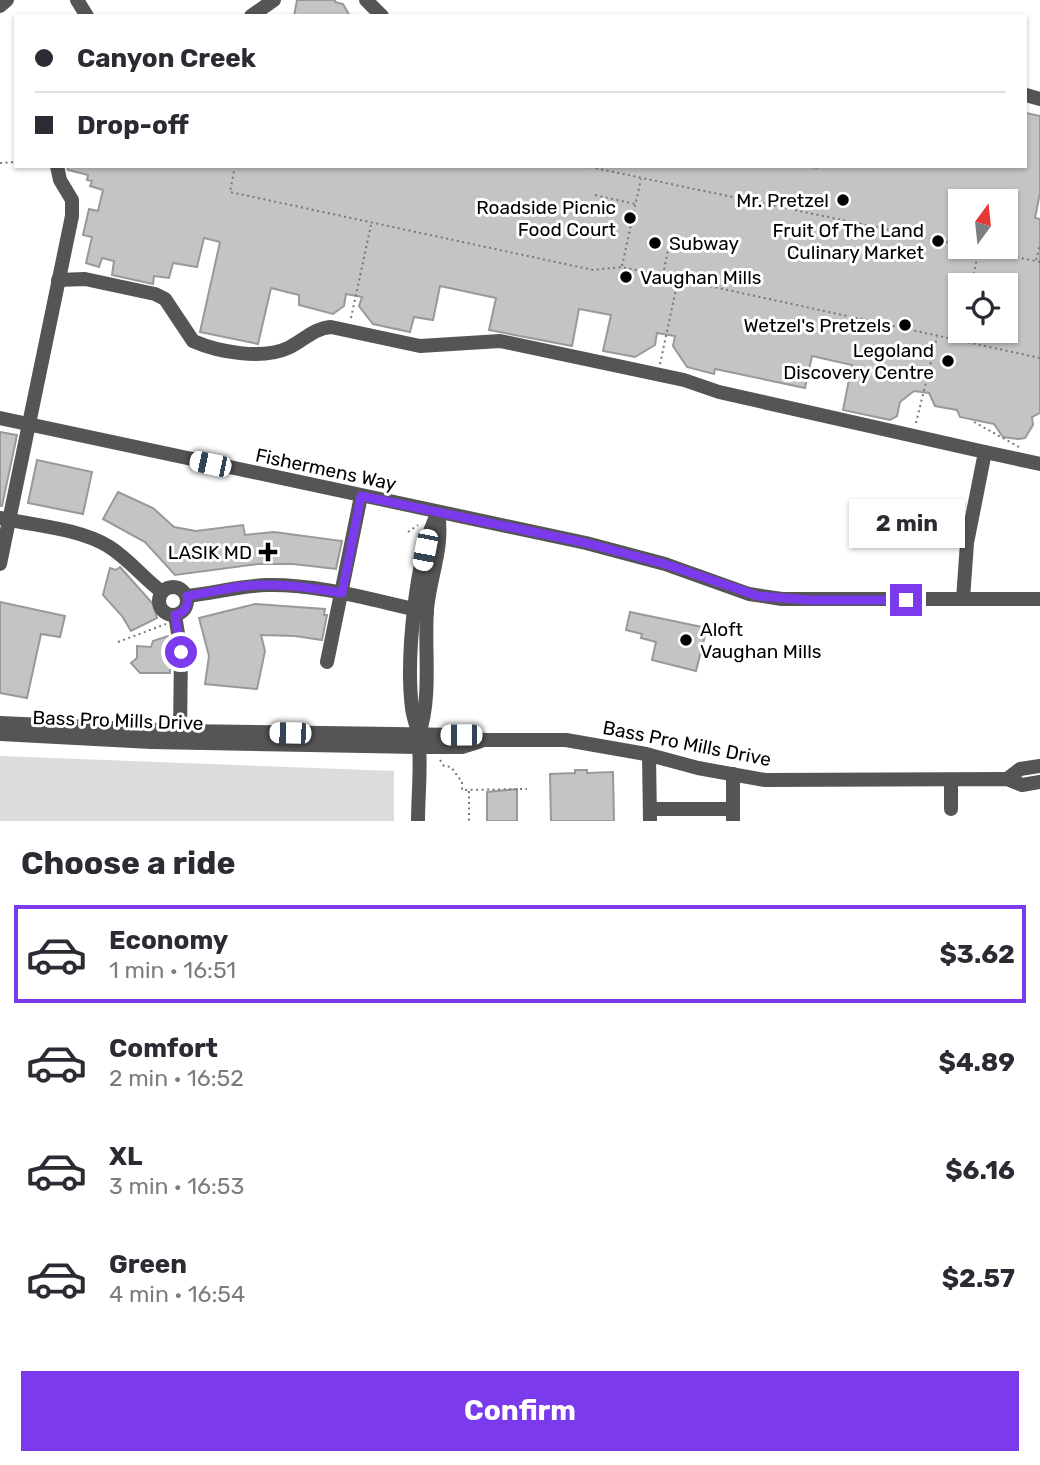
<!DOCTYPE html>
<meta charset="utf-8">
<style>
:root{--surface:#fff;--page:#f7f7f7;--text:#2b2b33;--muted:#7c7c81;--line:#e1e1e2;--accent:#7c3aed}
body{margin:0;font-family:Rubik,sans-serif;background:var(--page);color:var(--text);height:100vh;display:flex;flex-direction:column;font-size:26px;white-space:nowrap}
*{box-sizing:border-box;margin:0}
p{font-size:23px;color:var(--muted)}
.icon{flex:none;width:38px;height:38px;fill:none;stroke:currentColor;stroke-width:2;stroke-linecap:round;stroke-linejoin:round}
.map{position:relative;height:821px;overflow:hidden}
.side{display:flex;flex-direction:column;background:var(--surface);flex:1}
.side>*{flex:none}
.guide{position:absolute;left:14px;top:14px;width:1013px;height:154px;border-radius:0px;box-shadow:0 2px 5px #0004;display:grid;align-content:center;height:154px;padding:0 21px;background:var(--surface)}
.needle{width:46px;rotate:15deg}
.controls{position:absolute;left:948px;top:189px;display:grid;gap:14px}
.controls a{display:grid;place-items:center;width:70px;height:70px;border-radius:0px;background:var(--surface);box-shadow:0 2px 5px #0004;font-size:35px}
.end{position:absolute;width:32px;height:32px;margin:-16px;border:9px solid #7c3aed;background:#fff;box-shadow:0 0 0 4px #fff}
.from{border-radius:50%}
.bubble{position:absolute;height:49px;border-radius:0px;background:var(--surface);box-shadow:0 2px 5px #0004;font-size:23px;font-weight:700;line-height:49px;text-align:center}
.car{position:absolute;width:21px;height:42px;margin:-21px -10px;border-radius:9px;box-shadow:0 0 5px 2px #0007;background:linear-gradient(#fff 24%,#345 0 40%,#fff 0 76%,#345 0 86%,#fff 0)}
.guide b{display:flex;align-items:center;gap:24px;height:66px;font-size:26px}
.guide b+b{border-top:2px solid var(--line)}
.guide i{width:18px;height:18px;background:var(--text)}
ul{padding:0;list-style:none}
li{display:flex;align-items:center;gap:21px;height:98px;margin:0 14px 10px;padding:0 7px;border:4px solid transparent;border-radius:0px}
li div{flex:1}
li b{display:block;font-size:26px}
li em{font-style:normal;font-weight:700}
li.on{border-color:var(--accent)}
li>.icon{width:63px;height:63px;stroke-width:1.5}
h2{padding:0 21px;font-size:32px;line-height:84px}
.button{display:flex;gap:14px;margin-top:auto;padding:14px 21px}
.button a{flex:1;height:80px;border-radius:0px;background:var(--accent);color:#fff;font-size:28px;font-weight:700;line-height:80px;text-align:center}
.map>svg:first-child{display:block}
.green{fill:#dcdcdc}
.building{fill:#c4c4c4;stroke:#999;stroke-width:2;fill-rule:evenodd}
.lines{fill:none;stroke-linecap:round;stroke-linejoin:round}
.path{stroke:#777;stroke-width:2;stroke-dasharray:2 3.5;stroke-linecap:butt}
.minor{stroke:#555;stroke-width:14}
.route{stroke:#7c3aed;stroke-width:9}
.poi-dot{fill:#000;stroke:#fff;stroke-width:2.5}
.labels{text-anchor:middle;stroke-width:6;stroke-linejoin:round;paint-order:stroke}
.poi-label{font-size:19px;fill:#000;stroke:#fff;text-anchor:end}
.street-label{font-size:19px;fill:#000;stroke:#fff}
</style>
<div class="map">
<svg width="1040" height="821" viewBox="0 0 1040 821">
<rect width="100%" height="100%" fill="#fff"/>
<path class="green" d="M0 756 394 771V821H0Z"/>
<g class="building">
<path d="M297 0H335V2L343 4 350 16H294Z"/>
<path d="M1026 113 1040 116V193L1035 218 1040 219V413L1032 417 1033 425 1025 438 1018 439 1003 437 994 424 960 417 957 410 935 406 929 393 914 391 900 402 897 416 890 420 843 410 852 365 812 356 805 388 715 369 714 374 687 367 673 346 675 336 657 333 655 345 635 357 603 351 611 315 579 309 572 346 489 330 496 298 440 286 433 320 414 317 410 332 373 324 359 306 362 297 346 294 344 306 333 314 299 305V295L271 288 258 344 200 332 220 242 204 238 197 267 173 263 169 278 154 276 153 284 112 275 114 261 102 258 99 267 86 263 92 237 83 235 89 209 98 211 103 190 90 186 92 181 87 180 88 175 68 170 67 166H806L817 168 818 166H1026ZM961 201H1006V247H961ZM961 285H1006V331H961Z"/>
<path d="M0 432 17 435 2 506H0Z"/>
<path d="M37 460 92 472 83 514 28 503Z"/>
<path d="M118 492 153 508 174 527 196 531 243 525 245 535 274 532 342 541 336 569 293 564H257L175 575 145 542 103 519Z"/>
<path d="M120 567 153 604 157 618 131 631 122 616 103 595 110 568 116 570Z"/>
<path d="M0 602 65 616 60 637 41 634 27 698 0 693Z"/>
<path d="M255 604 325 609 324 615H327L322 640 295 636 261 635 265 651 257 689 205 684 209 656 199 618Z"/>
<path d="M630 612 707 628 696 671 652 660 656 642 641 638 642 634 626 630Z"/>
<path d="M168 636 171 652 170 673H140L131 663 137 658V646L151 647 153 641Z"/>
<path d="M575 770H587V773L613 772 614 821H551L550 774 575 773Z"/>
<path d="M517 789V821H487V792Z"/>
</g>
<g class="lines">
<g class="path">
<path d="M0 163 16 162"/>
<path d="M235 166 230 192 593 270 622 267 1040 358"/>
<path d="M585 166 961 245"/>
<path d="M595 195 635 204"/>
<path d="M968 247 1040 262"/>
<path d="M1036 260 1040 244"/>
<path d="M622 266 641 179"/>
<path d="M663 275 669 245"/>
<path d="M971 285 979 250"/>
<path d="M351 318 371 225"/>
<path d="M978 343 981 331"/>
<path d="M660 364 678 280"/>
<path d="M974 422 1019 447"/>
<path d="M916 423 937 337"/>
<path d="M408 532 418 525"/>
<path d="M118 642 166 624"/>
<path d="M440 760 444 766 451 767 462 782V790L527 789"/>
<path d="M469 791V821"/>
</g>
<g class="minor">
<path d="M77 0 87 16"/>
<path d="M366 0 382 16"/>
<path d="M0 6 7 0"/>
<path d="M251 16 274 0"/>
<path d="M1026 95 1040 99"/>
<path d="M58 280 85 279 155 294 165 299 193 341C218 352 262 360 288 348 303 341 314 328 331 327L420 346 500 341 684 380 719 392 985 452 967 543 963 599"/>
<path d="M0 418 586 543 665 564 749 594 782 599H1040"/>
<path d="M985 452 1040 464"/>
<path d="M1 518C36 526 77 528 108 546 129 559 143 578 162 592"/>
<path d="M0 564 72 216V200L60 180 57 166"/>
<circle cx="173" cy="601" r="14"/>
<path d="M187 596C214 593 240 586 267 585 321 584 375 601 427 612"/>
<path d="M175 615 181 652 180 731"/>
<path d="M327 662 361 496"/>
<path d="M0 723 180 731 461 735 485 740H566L646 754 698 768 765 780 1007 779 1022 785 1040 782"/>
<path d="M0 734 151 742 418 747H462L481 741"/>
<path d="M419 734C432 695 424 650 427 609 430 576 444 547 438 513"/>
<path d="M649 755 650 821"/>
<path d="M733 774V821"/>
<path d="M1007 779 1020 769 1040 766"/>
<path d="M951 781V809"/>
<path d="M650 809H733"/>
<path d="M418 821C418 793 422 762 418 735 417 726 413 717 412 708 406 660 415 555 438 513"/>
</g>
</g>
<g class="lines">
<path class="route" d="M181 652 175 615C185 613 189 606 187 596 203 594 220 590 236 587 271 582 307 587 342 593L361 496 586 543 665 564 758 596 808 600H906"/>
</g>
<g class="poi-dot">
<circle cx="843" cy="200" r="7"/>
<circle cx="630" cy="218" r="7"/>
<circle cx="938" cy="241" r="7"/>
<circle cx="655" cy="243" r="7"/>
<circle cx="626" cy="277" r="7"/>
<circle cx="905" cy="325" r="7"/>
<circle cx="948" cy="361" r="7"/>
<path d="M264.5 541.5h7v7h7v7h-7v7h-7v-7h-7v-7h7z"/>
<circle cx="686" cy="640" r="7"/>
</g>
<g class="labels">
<g class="poi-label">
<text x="829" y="207">Mr. Pretzel</text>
<text x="616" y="214">Roadside Picnic<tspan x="616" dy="22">Food Court</tspan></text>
<text x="924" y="237">Fruit Of The Land<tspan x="924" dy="22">Culinary Market</tspan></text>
<text x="669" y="250" text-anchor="start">Subway</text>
<text x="640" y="284" text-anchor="start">Vaughan Mills</text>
<text x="891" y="332">Wetzel's Pretzels</text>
<text x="934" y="357">Legoland<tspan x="934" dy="22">Discovery Centre</tspan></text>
<text x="252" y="559">LASIK MD</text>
<text x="700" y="636" text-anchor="start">Aloft<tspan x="700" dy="22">Vaughan Mills</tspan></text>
</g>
<g class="street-label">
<text transform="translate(326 469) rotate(12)" y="7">Fishermens Way</text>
<text transform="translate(118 720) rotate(2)" y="7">Bass Pro Mills Drive</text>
<text transform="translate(687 743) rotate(11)" y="7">Bass Pro Mills Drive</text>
</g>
</g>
</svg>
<div class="controls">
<a><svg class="needle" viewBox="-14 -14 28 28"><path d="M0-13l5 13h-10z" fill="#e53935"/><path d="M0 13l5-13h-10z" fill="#7c7c81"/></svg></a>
<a><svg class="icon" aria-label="locate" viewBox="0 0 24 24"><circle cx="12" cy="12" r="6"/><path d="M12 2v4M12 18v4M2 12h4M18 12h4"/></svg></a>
</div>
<i class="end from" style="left:181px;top:652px"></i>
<i class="end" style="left:906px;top:600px"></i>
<div class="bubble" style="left:849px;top:499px;width:116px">2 min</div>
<i class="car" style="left:210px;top:464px;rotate:282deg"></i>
<i class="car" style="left:425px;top:550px;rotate:191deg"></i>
<i class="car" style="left:290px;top:733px;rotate:271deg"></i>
<i class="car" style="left:461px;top:735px;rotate:270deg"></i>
<div class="guide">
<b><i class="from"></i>Canyon Creek</b>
<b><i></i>Drop-off</b>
</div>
</div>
<section class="side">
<h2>Choose a ride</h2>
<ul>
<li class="on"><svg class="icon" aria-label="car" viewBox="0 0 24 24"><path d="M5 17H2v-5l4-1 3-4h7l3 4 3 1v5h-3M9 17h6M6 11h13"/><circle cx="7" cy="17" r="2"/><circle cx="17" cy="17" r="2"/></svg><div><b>Economy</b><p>1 min · 16:51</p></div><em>$3.62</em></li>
<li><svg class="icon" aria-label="car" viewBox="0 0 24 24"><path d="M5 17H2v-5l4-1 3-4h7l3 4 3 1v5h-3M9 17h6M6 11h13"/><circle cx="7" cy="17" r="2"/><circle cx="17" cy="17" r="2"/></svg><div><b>Comfort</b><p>2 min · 16:52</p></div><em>$4.89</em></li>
<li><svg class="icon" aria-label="car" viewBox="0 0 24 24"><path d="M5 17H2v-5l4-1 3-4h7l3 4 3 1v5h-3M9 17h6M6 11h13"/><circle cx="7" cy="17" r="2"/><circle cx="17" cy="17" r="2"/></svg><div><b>XL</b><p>3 min · 16:53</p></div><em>$6.16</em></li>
<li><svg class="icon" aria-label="car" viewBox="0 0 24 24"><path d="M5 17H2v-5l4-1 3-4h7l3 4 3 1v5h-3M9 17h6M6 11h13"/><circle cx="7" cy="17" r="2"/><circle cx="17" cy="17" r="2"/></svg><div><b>Green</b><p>4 min · 16:54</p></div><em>$2.57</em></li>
</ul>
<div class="button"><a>Confirm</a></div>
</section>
